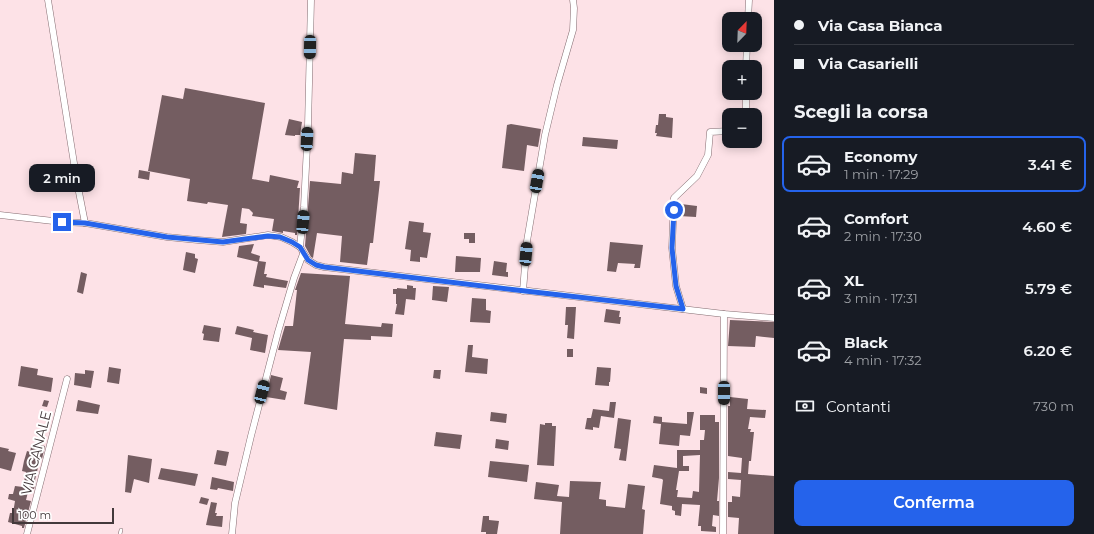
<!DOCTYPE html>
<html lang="it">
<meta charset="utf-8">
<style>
:root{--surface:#171b24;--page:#20242c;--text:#f1f3f6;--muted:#9ea1a6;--line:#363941;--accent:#2563eb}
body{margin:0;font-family:Montserrat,sans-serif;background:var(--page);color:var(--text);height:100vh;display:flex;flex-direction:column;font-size:15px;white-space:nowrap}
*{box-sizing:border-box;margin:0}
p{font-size:13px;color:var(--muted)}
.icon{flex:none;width:22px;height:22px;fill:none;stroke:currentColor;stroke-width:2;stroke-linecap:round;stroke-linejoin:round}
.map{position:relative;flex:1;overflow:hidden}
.sheet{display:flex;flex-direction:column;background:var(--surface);width:320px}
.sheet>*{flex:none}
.top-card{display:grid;align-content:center;height:88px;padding:0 20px;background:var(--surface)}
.needle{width:26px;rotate:23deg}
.controls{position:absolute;left:722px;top:12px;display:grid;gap:8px}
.controls a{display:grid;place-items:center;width:40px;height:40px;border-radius:8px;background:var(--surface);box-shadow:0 2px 10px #0003;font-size:20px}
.scale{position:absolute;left:12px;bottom:10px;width:102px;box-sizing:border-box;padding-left:4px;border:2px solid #43393b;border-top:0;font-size:11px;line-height:14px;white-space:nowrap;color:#43393b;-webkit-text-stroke:3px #fff;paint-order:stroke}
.end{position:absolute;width:18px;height:18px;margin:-9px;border:5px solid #2563eb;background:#fff;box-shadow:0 0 0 2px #fff}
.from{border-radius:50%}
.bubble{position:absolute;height:28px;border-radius:8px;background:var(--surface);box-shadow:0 2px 10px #0003;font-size:13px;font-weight:600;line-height:28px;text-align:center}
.car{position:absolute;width:12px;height:24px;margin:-12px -6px;border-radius:5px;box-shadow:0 0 3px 1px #0007;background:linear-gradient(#222 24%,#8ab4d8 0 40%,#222 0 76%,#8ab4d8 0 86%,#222 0)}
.top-card b{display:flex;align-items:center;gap:14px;height:38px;font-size:15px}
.top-card b+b{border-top:1px solid var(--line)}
.top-card i{width:10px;height:10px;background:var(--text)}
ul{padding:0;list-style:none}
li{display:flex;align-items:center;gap:12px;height:56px;margin:0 8px 6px;padding:0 12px;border:2px solid transparent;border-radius:8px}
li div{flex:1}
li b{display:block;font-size:15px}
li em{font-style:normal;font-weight:600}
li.active{border-color:var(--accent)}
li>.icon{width:36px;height:36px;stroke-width:1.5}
h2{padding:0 20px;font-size:18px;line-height:48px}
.pay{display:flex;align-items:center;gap:10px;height:44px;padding:0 20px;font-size:15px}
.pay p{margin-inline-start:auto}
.action{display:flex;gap:8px;margin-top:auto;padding:8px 20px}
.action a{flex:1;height:46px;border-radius:8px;background:var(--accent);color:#fff;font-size:16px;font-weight:600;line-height:46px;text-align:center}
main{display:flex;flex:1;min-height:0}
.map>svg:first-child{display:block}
.building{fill:#745d61;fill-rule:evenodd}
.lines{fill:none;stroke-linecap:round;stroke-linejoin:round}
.lane-casing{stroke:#846c71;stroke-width:4}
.street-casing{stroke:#846c71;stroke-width:7}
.lane{stroke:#fff;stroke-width:3}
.street{stroke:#fff;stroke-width:6}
.route{stroke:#2563eb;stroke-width:5}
.labels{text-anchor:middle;stroke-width:4;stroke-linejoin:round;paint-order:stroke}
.street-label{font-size:14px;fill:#43393b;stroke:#fff}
</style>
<main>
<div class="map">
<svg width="774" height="534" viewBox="0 0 774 534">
<rect width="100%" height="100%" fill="#fde2e7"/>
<g class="building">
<path d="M185 88 265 103 252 179 269 182 270 175 299 181 297 188H300L297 235H295V233L283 231V233L272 231 274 219 252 216 253 213 249 209 242 208 240 223 247 224 246 234 222 237 228 205 208 202 207 204 187 201 190 179 148 171 162 95 183 99Z"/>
<path d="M659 114H666V117L673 118 672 138 656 136 657 133H655L656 125H658Z"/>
<path d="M289 119 302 122 300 135H295V136L285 135Z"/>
<path d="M511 124 541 129 538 147 527 145 524 171 502 168 507 125Z"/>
<path d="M583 137 618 140 617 149 582 146Z"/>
<path d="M355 153 376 155 374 181H380L373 243H370L367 265 340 262 342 236 317 233 313 258 311 257 305 246 310 181 341 184 342 172 353 174Z"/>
<path d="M139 170 150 172 149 180 138 178Z"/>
<path d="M681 204 697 206 696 217 679 216Z"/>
<path d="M409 221 424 223 423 232 431 233 427 258 420 257V262L410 261 411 250 405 249Z"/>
<path d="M464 233H475V243H469V239H464Z"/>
<path d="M610 242 643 245 640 268H634L635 264 618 263 616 272 607 271Z"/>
<path d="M254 244 251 253 260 256 259 261 266 262 264 274H267L266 277 288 281 286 288 264 285V288L253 286 258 262 237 257 239 246Z"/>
<path d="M186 252 195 254V258L198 259 195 273 183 270Z"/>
<path d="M456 256 481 258 480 272H455Z"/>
<path d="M494 261 507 263 506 272H508V277L492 275Z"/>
<path d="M81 272 87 274 83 294 77 292Z"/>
<path d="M301 273 350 276 345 324 381 327 382 323 393 324 392 337 371 336V340L344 339 337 410 304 404 311 352 278 350 285 326H293L297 290H295Z"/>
<path d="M407 285 413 286V288H416L415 300 406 299 404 315 395 314 397 304H396V294H393V289H397V288L407 289Z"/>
<path d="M433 286 449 287 447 302 432 300Z"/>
<path d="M472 298 486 299V310L491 311 490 323 470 322Z"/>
<path d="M566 307H576L574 339 567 338 568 325H565Z"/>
<path d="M606 309 620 311 619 317H621L620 324 604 322Z"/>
<path d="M730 320 774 322V338L756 336 755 347 728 346Z"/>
<path d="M204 325 221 328 219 342 203 340 204 334 202 333Z"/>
<path d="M237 326 254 330 253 332 268 335 265 353 250 350 252 338 235 334Z"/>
<path d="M468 345H473L472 357 488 359 487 374 465 372Z"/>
<rect x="567" y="349" width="6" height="8"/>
<path d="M21 366 38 369 37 375 53 378 51 392 18 386Z"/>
<path d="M109 367 121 369 119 384 107 382Z"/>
<path d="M597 367 611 368 610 382H609V386L595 385Z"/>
<path d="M85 370 94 371 91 388 74 385 75 373 85 374Z"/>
<path d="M434 370H441L440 379 433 378Z"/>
<path d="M271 375 283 378 280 390 287 392 285 400 266 397Z"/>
<path d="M700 387 707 388V394L700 393Z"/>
<path d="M730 397 748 399 747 409 766 410 765 418 750 417 748 429H751L750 432H754L751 461H749L748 474 774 476V534H738L739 518 728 517V502H732V496L740 497 741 480 728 479V472L741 473 742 458 728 456V406H730Z"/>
<path d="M44 400 49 401 47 407 42 406Z"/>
<path d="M78 400 100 405 98 414 76 411Z"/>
<path d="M610 402H616L614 418 601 416 599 428 593 427V430L585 429 587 418H591L593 409 609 411Z"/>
<path d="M491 412 507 414 506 423 490 421Z"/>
<path d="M687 412H694L690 436 680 435 679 446 659 444 661 424 653 423 654 416 662 417V422L687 424Z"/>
<path d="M700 415H715V422H719V478L717 501H719V516L713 515 712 526 716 527V532L701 531V526H698L700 505 682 504 681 516 675 515V511L672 510V506L660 504 663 480 662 479 652 477 654 465 677 468V450H700V440H704L705 430H700ZM700 455 699 492 693 491 692 498 677 497 678 490H676L679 471H689V466H683V456Z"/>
<path d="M618 418 631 420 626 461 619 460 621 449 614 448Z"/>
<path d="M545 423H552V426H556L554 466 537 465 540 424 545 425Z"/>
<path d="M436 432 462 435 460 449 434 446Z"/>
<path d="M496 439 509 441 508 450 495 448Z"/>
<path d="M35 444 45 446 42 459H40L35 480 36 481 34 489 29 488 26 500 31 501 24 528H22V526L8 522 10 513H13L15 501 8 499 9 494H13L15 486 23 487 26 472 22 471 24 461 27 451 30 452 31 447H34Z"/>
<path d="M0 447 9 449 8 451 16 453 11 471 0 468Z"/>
<path d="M217 450 229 452 226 466 214 464Z"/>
<path d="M128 455 152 459 149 483 134 479 131 493 125 492Z"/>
<path d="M490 461 529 465 527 482 488 477Z"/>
<path d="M161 468 198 474 195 486 158 479Z"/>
<path d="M212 477 234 482 233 491 218 488 217 490 210 489Z"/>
<path d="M570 481 601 482 599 499 606 500V506L625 508 628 484 645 486 642 509 645 510 643 534H560L562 502 534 499 536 482 559 485 557 496 569 497Z"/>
<path d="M201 497 209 499 207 505 199 503Z"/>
<path d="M211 502 217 503 215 513H217L216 516H223L222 527 206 525Z"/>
<path d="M483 516H489V520L499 521 497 534H486V532H481Z"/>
</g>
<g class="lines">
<defs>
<path id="lane" d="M120 534 121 530"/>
<g id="street">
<path d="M48 0 77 182 85 223"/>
<path d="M748 19 749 0"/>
<path d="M746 67 747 45"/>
<path d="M746 115V93"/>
<path d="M0 215 62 222 85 223 167 237 198 240 223 242 268 235 281 237 292 242 300 247 308 260 316 265 324 267 724 314 774 318"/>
<path d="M300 247 304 207 308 126 311 0"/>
<path d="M523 291 527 241 545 135 557 85 573 30 574 8 573 0"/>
<path d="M683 309 676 286 672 248 674 198 697 176 708 155 710 132 729 131"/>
<path d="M27 534 67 379"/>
<path d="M232 534 235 503 251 436 278 332 294 278 303 254"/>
<path d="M723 534 724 314"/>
</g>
</defs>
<use href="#lane" class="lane-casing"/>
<use href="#street" class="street-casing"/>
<use href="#lane" class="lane"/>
<use href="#street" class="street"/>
</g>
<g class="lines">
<path class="route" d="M62 222 85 223 167 237 223 242 268 236 280 237 292 242 300 247 308 260 316 265 324 267C444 281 563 296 683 309L676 286 672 248 674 210"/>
</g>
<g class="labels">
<g class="street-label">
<text transform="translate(36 453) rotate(-76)" y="5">VIA CANALE</text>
</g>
</g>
</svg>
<div class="controls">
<a><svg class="needle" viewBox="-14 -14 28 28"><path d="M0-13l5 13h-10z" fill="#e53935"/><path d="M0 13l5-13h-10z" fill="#9ea1a6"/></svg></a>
<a>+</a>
<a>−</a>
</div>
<div class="scale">100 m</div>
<i class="end from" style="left:674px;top:210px"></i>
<i class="end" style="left:62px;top:222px"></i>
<div class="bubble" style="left:29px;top:164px;width:66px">2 min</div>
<i class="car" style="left:310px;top:47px;rotate:181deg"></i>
<i class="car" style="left:307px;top:139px;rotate:3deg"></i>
<i class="car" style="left:537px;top:181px;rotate:10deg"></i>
<i class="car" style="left:303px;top:222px;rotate:5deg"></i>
<i class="car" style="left:526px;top:254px;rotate:5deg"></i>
<i class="car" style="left:262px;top:392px;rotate:14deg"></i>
<i class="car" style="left:724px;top:393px;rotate:180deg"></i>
</div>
<section class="sheet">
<div class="top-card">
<b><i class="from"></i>Via Casa Bianca</b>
<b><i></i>Via Casarielli</b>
</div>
<h2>Scegli la corsa</h2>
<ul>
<li class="active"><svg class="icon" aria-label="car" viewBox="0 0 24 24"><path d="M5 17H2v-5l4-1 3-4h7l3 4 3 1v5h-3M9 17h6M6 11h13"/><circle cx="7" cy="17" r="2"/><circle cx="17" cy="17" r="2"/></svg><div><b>Economy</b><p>1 min · 17:29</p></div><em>3.41 €</em></li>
<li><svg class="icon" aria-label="car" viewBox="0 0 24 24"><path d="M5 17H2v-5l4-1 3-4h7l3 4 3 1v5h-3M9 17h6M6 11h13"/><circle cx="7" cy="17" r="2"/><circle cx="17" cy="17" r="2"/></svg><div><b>Comfort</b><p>2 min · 17:30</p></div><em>4.60 €</em></li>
<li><svg class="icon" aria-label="car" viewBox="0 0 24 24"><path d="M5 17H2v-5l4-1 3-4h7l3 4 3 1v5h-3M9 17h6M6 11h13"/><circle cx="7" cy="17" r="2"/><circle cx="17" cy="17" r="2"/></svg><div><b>XL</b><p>3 min · 17:31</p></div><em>5.79 €</em></li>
<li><svg class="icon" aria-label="car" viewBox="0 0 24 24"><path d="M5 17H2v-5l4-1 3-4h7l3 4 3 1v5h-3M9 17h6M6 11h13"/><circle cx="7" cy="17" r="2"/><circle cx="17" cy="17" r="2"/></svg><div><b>Black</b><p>4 min · 17:32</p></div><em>6.20 €</em></li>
</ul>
<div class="pay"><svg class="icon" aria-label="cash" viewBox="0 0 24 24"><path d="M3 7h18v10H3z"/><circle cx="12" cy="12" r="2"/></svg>Contanti<p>730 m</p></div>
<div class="action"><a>Conferma</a></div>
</section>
</main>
